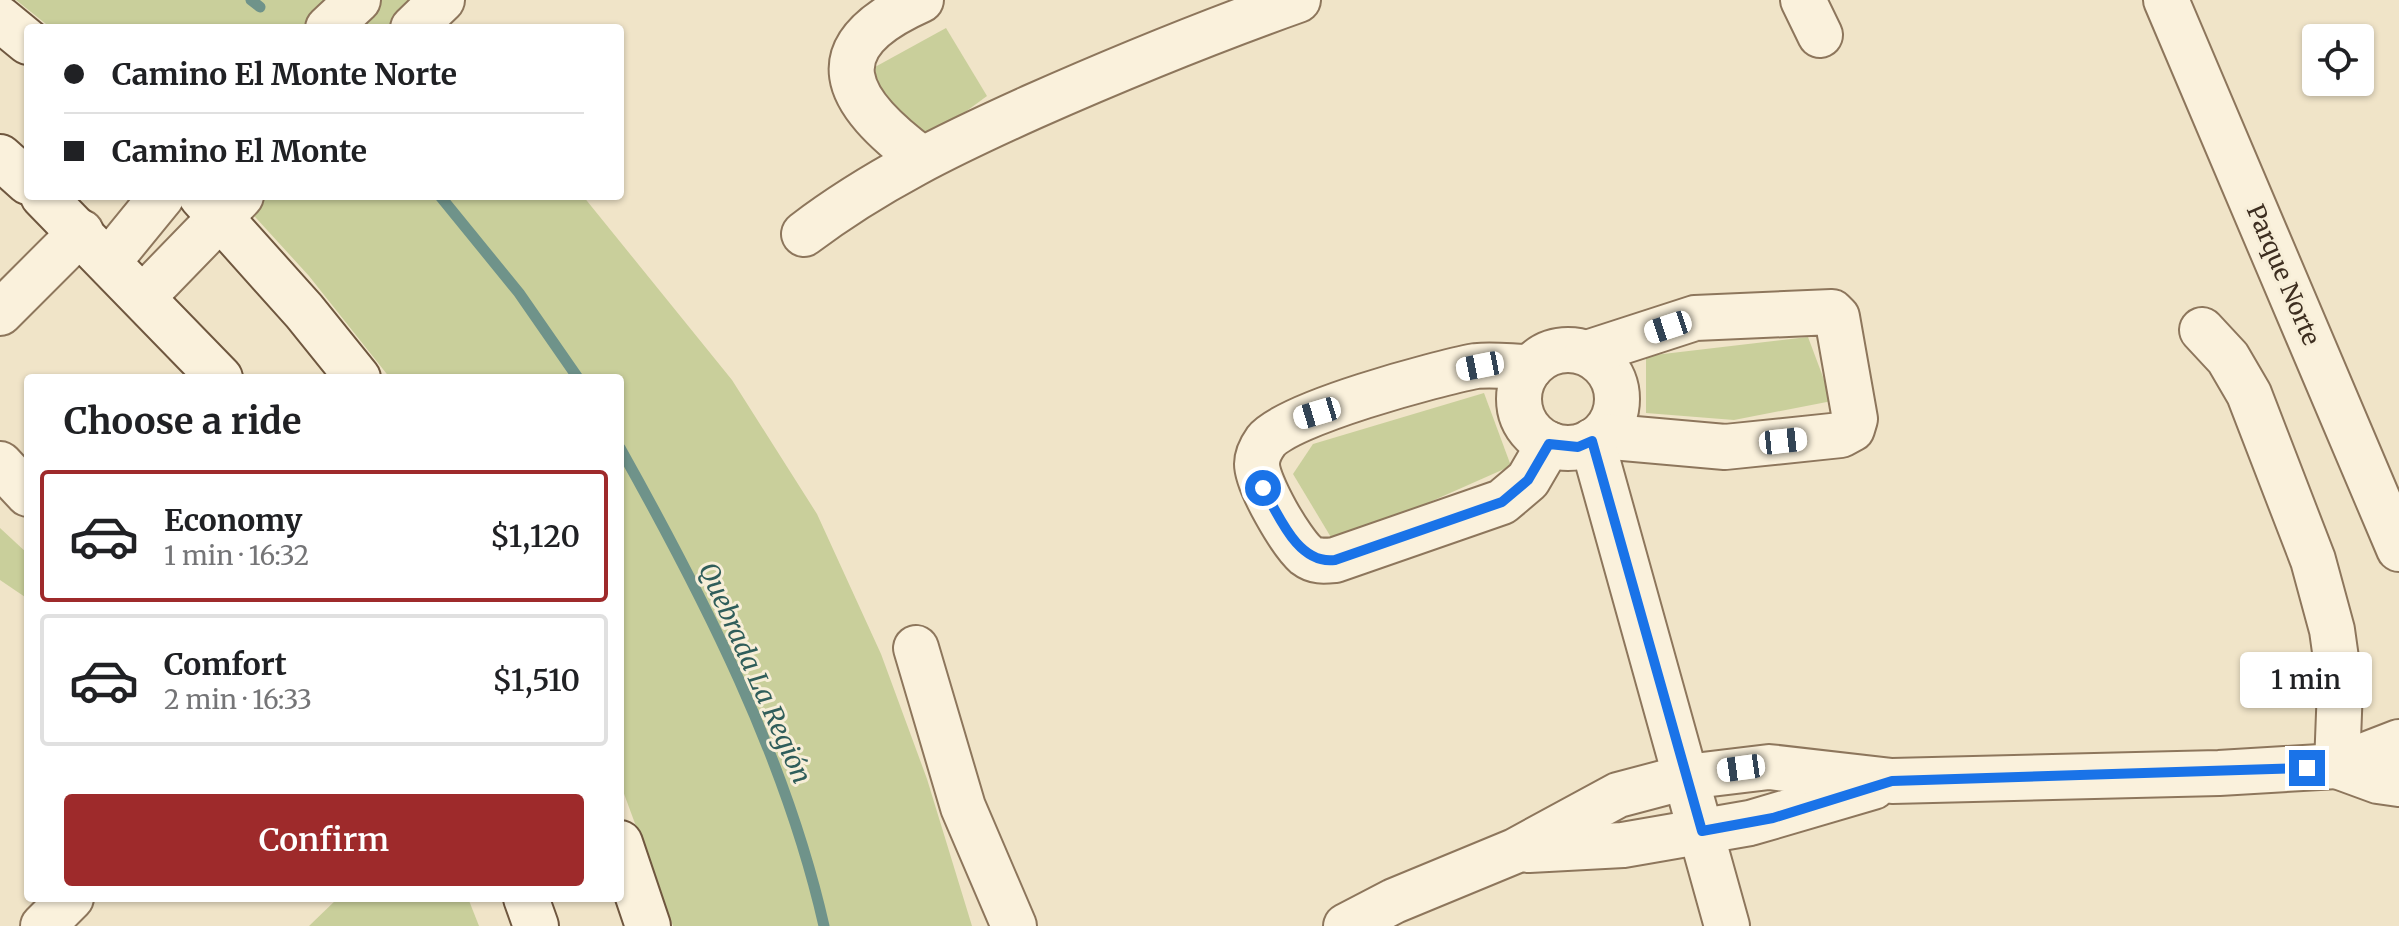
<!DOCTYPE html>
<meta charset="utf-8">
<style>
:root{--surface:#fff;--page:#f2f2f2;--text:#202124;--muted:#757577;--line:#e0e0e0;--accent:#9e2a2b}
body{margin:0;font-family:Merriweather,serif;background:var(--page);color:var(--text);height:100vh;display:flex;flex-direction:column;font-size:30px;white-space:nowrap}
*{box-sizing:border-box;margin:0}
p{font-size:26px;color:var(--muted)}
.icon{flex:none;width:44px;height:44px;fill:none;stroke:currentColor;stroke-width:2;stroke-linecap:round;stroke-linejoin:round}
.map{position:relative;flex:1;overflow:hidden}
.sheet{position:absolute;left:24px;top:374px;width:600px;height:528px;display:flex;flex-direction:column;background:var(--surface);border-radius:8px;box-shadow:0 2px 6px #0004}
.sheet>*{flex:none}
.guide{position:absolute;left:24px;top:24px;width:600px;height:176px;border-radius:8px;box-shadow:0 2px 6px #0004;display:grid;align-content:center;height:176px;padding:0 40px;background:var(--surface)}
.buttons{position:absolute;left:2302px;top:24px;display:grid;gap:16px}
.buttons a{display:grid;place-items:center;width:72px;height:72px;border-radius:8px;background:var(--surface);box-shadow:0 2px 6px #0004;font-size:40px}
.end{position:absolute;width:36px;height:36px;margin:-18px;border:10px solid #1a73e8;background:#fff;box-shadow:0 0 0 4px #fff}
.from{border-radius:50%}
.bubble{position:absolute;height:56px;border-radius:8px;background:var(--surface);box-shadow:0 2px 6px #0004;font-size:26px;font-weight:600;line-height:56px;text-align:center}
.car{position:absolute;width:24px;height:48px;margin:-24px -12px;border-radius:10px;box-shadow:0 0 6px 2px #0007;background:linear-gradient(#fff 24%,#345 0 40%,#fff 0 76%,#345 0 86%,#fff 0)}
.guide b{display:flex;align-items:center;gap:28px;height:76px;font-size:30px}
.guide b+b{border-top:2px solid var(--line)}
.guide i{width:20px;height:20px;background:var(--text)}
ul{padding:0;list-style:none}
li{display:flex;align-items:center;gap:24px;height:132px;margin:0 16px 12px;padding:0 24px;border:4px solid var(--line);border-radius:8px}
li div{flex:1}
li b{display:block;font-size:30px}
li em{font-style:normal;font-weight:600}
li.selected{border-color:var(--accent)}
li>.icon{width:72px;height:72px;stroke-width:1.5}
h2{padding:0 40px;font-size:36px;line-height:96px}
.action{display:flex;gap:16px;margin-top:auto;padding:16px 40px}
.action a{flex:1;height:92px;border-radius:8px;background:var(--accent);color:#fff;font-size:32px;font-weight:600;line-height:92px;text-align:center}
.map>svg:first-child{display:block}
.green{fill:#c9cf9b}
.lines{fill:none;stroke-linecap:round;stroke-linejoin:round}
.stream{stroke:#6f938a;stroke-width:11}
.street-casing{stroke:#8d765c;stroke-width:48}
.secondary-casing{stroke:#6f573f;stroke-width:48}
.street{stroke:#faf1dc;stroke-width:44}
.secondary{stroke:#faf1dc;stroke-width:44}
.route{stroke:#1a73e8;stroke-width:10}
.labels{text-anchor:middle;stroke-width:6;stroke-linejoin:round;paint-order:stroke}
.street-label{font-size:24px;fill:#3d2e20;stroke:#f7eed8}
.water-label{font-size:26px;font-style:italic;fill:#2f5d5a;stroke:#f7eed8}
</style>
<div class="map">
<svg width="2399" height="926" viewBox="0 0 2399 926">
<rect width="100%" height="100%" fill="#f0e4c8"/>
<g class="green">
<path d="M16 0H409L439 28H51Z"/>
<path d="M946 28 987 96 931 137 880 104 875 67Z"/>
<path d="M236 196H583L732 380 817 514 881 654 927 779 972 926H673L620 783V378H390L309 276Z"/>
<path d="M1808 337 1832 401 1734 420 1646 413V356Z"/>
<path d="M1484 393 1511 466 1335 544 1293 474 1313 444Z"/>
<path d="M0 528 28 554V599L0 580Z"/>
<path d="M338 898H468L479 926H309Z"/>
</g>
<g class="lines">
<g class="stream">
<path d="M251 0 260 7"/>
<path d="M440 196 519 293 578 378"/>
<path d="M620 448C704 598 786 758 824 926"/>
</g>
<defs>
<g id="street">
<path d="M921 0C814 48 844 101 922 159"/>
<path d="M1803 0 1820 35"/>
<path d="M2166 0 2399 549"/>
<path d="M328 28 358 0"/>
<path d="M413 28 442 0"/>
<path d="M804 234C875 180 952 143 1032 107 1120 68 1208 32 1298 0"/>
<path d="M109 261 162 196"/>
<path d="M144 296 241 196"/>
<path d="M0 313 81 232"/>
<path d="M2202 330 2228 358 2249 394 2313 560 2332 630 2340 687 2337 766"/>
<circle cx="1568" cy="399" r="49"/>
<path d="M1587 353 1695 318 1832 312 1837 317 1855 419 1852 429 1841 435 1725 447 1601 436"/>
<path d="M1531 367C1514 367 1494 364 1476 366 1438 373 1286 414 1266 441 1261 448 1257 456 1257 464 1257 484 1291 542 1306 555 1315 562 1324 561 1335 560L1502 502 1528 480 1549 444"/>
<path d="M1592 441 1727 926"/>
<path d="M0 464 28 494"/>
<path d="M916 648 963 807 1014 926"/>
<path d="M2337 766 2378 781 2399 784"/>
<path d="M1529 850 1623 845 1750 823 1873 787"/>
<path d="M43 926 71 898"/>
<path d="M1346 926 1394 901 1515 851 1618 795 1686 777 1769 767 1892 781 2219 773 2337 766 2399 742"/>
</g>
<g id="secondary">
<path d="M0 19 28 42"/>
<path d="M0 157 28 182"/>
<path d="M43 196 220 378"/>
<path d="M201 196 304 311 358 378"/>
<path d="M620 843 648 926"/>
<path d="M526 898 536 926"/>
</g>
</defs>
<use href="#street" class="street-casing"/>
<use href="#secondary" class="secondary-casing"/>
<use href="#street" class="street"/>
<use href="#secondary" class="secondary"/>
</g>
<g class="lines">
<path class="route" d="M1263 488C1279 516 1298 565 1335 560L1502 502 1528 480 1549 444 1578 447 1592 441 1702 831 1773 818 1892 781 2307 768"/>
</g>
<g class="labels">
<g class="street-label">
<text transform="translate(2283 275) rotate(67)" y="8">Parque Norte</text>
</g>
<g class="water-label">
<text transform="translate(755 673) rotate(66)" y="9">Quebrada La Región</text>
</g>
</g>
</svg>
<div class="buttons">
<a><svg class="icon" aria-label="locate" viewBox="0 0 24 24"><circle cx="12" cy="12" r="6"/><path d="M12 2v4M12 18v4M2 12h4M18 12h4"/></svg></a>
</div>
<i class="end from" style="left:1263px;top:488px"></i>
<i class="end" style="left:2307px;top:768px"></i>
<div class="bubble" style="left:2240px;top:652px;width:132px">1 min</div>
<i class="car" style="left:1668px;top:327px;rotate:252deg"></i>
<i class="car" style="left:1480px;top:366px;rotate:259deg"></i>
<i class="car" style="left:1317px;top:413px;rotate:253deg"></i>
<i class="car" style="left:1783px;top:441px;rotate:84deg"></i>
<i class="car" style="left:1741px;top:768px;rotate:262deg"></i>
<div class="guide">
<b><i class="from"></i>Camino El Monte Norte</b>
<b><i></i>Camino El Monte</b>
</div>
<section class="sheet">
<h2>Choose a ride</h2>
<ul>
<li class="selected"><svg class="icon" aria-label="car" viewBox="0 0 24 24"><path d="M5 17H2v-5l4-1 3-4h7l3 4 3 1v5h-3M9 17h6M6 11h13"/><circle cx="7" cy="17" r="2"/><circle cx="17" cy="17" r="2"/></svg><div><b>Economy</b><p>1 min · 16:32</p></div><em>$1,120</em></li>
<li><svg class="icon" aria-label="car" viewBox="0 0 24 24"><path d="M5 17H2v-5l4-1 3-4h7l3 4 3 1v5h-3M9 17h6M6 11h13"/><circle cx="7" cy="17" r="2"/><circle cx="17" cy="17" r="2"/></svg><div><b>Comfort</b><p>2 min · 16:33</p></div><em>$1,510</em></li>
</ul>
<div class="action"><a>Confirm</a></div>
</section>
</div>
